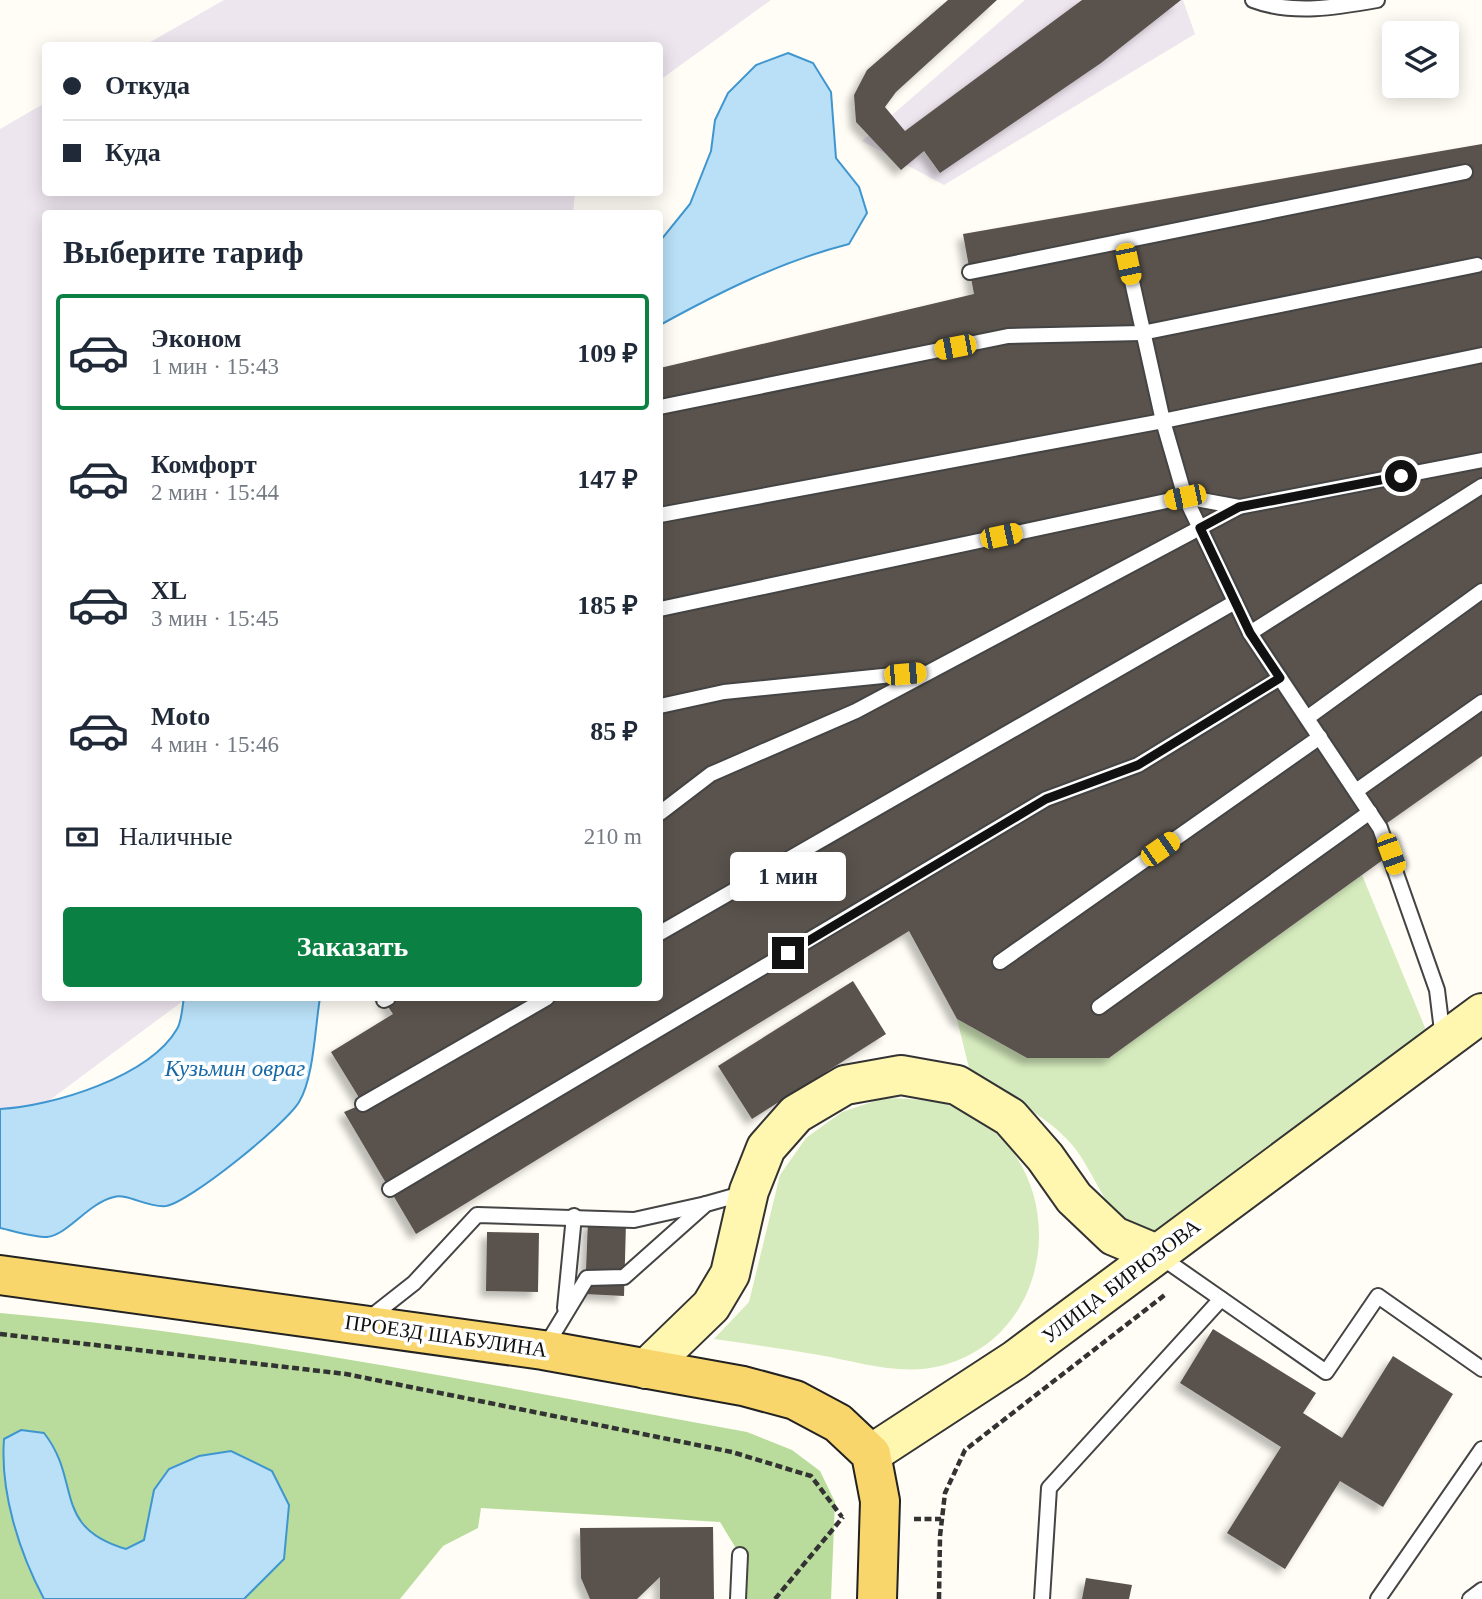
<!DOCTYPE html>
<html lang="ru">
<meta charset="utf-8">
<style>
:root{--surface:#fff;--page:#f2f2f3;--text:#1f2937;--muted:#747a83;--line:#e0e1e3;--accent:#0b8043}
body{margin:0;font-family:"Times New Roman",serif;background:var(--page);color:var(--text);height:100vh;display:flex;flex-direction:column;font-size:26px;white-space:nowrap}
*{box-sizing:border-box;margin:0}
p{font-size:23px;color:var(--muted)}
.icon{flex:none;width:38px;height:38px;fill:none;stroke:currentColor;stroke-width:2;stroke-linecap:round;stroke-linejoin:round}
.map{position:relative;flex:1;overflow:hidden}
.drawer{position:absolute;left:42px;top:210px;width:621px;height:791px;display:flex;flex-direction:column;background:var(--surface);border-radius:7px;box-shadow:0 4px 18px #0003}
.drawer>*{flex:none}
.banner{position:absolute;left:42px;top:42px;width:621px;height:154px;border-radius:7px;box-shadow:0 4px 18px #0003;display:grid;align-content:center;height:154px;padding:0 21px;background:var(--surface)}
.tools{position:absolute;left:1382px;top:21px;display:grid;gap:14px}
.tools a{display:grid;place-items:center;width:77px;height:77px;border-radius:7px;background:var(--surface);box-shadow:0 4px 18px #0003;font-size:35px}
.end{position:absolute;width:32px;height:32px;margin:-16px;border:9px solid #111;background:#fff;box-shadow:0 0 0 4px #fff}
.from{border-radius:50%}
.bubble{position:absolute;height:49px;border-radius:7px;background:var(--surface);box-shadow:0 4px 18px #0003;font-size:23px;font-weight:600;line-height:49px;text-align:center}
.car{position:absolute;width:21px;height:42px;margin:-21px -10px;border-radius:9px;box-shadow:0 0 5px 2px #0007;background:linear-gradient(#f5c518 24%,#345 0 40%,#f5c518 0 76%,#345 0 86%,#f5c518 0)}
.banner b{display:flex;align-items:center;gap:24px;height:66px;font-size:26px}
.banner b+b{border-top:2px solid var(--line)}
.banner i{width:18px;height:18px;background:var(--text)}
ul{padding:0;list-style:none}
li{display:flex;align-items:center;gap:21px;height:116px;margin:0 14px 10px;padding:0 7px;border:4px solid transparent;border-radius:7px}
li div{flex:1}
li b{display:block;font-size:26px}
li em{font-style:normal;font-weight:600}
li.active{border-color:var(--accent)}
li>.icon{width:63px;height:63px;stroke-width:1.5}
h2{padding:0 21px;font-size:32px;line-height:84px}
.pay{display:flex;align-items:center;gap:18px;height:77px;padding:0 21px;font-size:26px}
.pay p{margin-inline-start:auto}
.primary-button{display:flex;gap:14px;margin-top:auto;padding:14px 21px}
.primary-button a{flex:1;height:80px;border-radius:7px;background:var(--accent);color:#fff;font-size:28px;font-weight:600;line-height:80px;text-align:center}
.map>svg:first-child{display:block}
.industrial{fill:#eee6ef}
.green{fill:#d5ebbd}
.forest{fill:#b9dc9c}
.water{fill:#b9e0f7;stroke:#3f96cf;stroke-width:2}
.building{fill:#5a524d;filter:url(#shadow)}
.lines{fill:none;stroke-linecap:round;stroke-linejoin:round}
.service-casing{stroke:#444;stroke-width:18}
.secondary-casing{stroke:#333;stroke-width:42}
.primary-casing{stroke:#222;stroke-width:42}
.path{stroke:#333;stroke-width:4.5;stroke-dasharray:7 3.5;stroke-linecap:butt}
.service{stroke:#fff;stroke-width:14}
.secondary{stroke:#fff6b0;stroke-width:38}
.primary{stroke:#f9d66b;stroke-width:38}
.route{stroke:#111;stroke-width:9}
.labels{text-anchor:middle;stroke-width:7;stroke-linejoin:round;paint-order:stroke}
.street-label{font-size:21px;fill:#111;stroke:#fff}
.water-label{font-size:23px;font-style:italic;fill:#1768a6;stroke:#fff}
</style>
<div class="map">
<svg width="1482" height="1599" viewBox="0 0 1482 1599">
<defs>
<filter id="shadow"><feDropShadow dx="-6" dy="6" stdDeviation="3.5" flood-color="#0004"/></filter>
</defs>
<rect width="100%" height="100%" fill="#fffdf5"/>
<g class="industrial">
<path d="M224 0H771L660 80V46L145 45Z"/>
<path d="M1025 0H1183L1195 34 944 185 862 141Z"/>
<path d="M45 103 46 192 575 193 573 214H46V998H187L0 1137V129Z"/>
</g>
<g class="green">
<path d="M1362 875 1440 1064 1194 1249C1176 1245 1152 1244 1136 1236 1115 1226 1092 1171 1077 1151 1055 1121 1014 1098 978 1087L969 1068 957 1019 1027 1058H1109Z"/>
<path d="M884 1098C914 1099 945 1099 972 1115 1072 1173 1058 1333 944 1365 902 1377 860 1362 819 1355 784 1349 749 1344 714 1339L749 1302 780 1175 806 1138 842 1112Z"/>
</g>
<path class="forest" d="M0 1313C251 1335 499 1387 747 1432L792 1450 820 1471 835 1502 831 1599H738L740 1555 720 1522 481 1508 478 1528 443 1546 400 1599H0Z"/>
<g class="water">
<path d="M788 53 813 63 831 92 836 158 859 187 867 213 849 244C782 261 720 292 660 325V241L690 204 711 151 715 120 728 93 756 65Z"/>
<path d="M184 998H320C315 1026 314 1078 299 1102 286 1124 190 1202 166 1206 148 1208 127 1193 114 1197 88 1203 68 1235 47 1237 33 1237 14 1231 0 1228V1109C53 1106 149 1077 177 1029 182 1021 182 1007 184 998Z"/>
<path d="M21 1430 44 1433C82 1481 51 1527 126 1549L144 1540 154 1490 169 1469 199 1456 231 1451 272 1471 289 1505 284 1559 244 1599H44C19 1552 0 1492 4 1439Z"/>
</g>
<g class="building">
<path d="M948 0H997L896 92 885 107 905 131 1082 0H1181L1101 63 940 173 924 151 901 170 856 122 854 95 867 70Z"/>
<path d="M1482 144V756L1380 828 1391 854 1109 1058H1027L957 1019 909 931 416 1234 344 1112 363 1104 331 1052 393 1014 382 998H660V368L974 294 963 234Z"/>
<path d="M853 981 886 1034 752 1119 718 1066Z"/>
<path d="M588 1221 626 1222 624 1296 585 1294Z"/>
<path d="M487 1232 539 1233 538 1292 486 1291Z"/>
<path d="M1213 1329 1316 1393 1303 1413 1342 1438 1393 1356 1453 1394 1383 1507 1340 1481 1285 1569 1227 1533 1281 1447 1180 1383Z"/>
<path d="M713 1527 714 1599H660V1577L637 1599H590L581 1578 580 1528Z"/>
<path d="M1086 1578 1132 1585 1129 1599H1082Z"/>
</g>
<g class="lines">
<defs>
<g id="service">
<path d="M1253 0C1292 15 1338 7 1377 0"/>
<path d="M1123 241 1163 421 1185 497 1250 633 1380 828 1437 990 1443 1039"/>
<path d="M970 272 1465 172"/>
<path d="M660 407 1008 336 1142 333 1477 265"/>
<path d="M660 515 1163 421 1482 355"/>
<path d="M660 609 1185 497 1239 507 1482 460"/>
<path d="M1250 633 1482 486"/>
<path d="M660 706 724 692 922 672"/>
<path d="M1307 718 1482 591"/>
<path d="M1356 791 1482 702"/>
<path d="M660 813 711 774 856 711 1239 507"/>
<path d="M660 933 1235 602"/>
<path d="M1000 962 1320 737"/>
<path d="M384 1000 388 998"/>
<path d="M1099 1007 1370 812"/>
<path d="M363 1104 547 998"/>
<path d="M390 1189 1046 799 1138 765 1280 678"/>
<path d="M1161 1257 1326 1372 1378 1296 1482 1369"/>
<path d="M565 1308 574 1216"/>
<path d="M367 1320 414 1283 477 1215 634 1220 706 1204"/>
<path d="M544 1349 587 1278 624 1277 706 1204 745 1193"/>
<path d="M738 1599 740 1555"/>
<path d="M1042 1599 1049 1488 1221 1299"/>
<path d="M1378 1599 1482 1449"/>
<path d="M1470 1599 1482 1590"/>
</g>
<g id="secondary">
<path d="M646 1369 711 1306 730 1274 749 1191 766 1148 796 1114 845 1085 901 1075 957 1085 1010 1117 1045 1157 1074 1198 1114 1236 1157 1254"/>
<path d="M871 1454 1015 1360 1482 1013"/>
</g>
<path id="primary" d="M0 1275 543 1350 743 1386 795 1400 838 1423 871 1454 880 1501 877 1599"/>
</defs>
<use href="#service" class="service-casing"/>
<use href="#secondary" class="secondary-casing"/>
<use href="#primary" class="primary-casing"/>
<g class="path">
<path d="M0 1334 346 1374 732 1452 811 1476 842 1517"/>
<path d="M914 1519H941"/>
<path d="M775 1599 843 1517"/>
<path d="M939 1599 940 1536 945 1493 965 1450 1166 1294"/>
</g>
<use href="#service" class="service"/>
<use href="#secondary" class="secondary"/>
<use href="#primary" class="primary"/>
</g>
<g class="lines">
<path class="route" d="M788 953 1046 799 1138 765 1280 678 1250 633 1200 528 1239 507 1401 476"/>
</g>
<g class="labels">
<g class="street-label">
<text transform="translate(1121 1281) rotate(-37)" y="7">УЛИЦА БИРЮЗОВА</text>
<text transform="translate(446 1336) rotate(8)" y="7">ПРОЕЗД ШАБУЛИНА</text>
</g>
<g class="water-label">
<text x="235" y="1076">Кузьмин овраг</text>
</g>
</g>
</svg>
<div class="tools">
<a><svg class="icon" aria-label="layers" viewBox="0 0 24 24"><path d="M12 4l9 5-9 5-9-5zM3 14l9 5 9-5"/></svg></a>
</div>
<i class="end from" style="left:1401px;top:476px"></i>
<i class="end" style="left:788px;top:953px"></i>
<div class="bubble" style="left:730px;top:852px;width:116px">1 мин</div>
<i class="car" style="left:1128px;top:264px;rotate:168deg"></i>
<i class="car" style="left:955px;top:347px;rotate:259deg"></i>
<i class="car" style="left:1185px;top:497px;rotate:258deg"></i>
<i class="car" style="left:1001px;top:536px;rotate:78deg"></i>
<i class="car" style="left:905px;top:674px;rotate:85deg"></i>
<i class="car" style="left:1160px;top:849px;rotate:55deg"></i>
<i class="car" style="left:1391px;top:854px;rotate:160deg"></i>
<div class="banner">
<b><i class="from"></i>Откуда</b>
<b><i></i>Куда</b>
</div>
<section class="drawer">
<h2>Выберите тариф</h2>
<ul>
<li class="active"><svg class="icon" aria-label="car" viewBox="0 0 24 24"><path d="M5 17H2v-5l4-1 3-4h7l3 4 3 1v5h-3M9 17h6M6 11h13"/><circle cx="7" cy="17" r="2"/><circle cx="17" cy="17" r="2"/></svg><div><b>Эконом</b><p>1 мин · 15:43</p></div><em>109 ₽</em></li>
<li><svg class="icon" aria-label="car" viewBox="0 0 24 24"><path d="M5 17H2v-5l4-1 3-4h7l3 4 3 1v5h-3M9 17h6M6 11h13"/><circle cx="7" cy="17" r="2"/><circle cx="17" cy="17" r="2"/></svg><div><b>Комфорт</b><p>2 мин · 15:44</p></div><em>147 ₽</em></li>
<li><svg class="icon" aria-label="car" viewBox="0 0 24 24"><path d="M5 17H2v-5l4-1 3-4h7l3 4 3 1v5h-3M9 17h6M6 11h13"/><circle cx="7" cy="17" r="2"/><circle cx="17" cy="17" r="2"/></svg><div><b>XL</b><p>3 мин · 15:45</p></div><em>185 ₽</em></li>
<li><svg class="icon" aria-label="car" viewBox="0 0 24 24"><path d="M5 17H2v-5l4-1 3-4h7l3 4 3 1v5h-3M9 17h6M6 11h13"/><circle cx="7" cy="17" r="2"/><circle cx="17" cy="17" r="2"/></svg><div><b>Moto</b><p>4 мин · 15:46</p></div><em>85 ₽</em></li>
</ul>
<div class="pay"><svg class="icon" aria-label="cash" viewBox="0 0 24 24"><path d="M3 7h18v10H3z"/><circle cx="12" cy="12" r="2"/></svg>Наличные<p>210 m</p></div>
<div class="primary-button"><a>Заказать</a></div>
</section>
</div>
